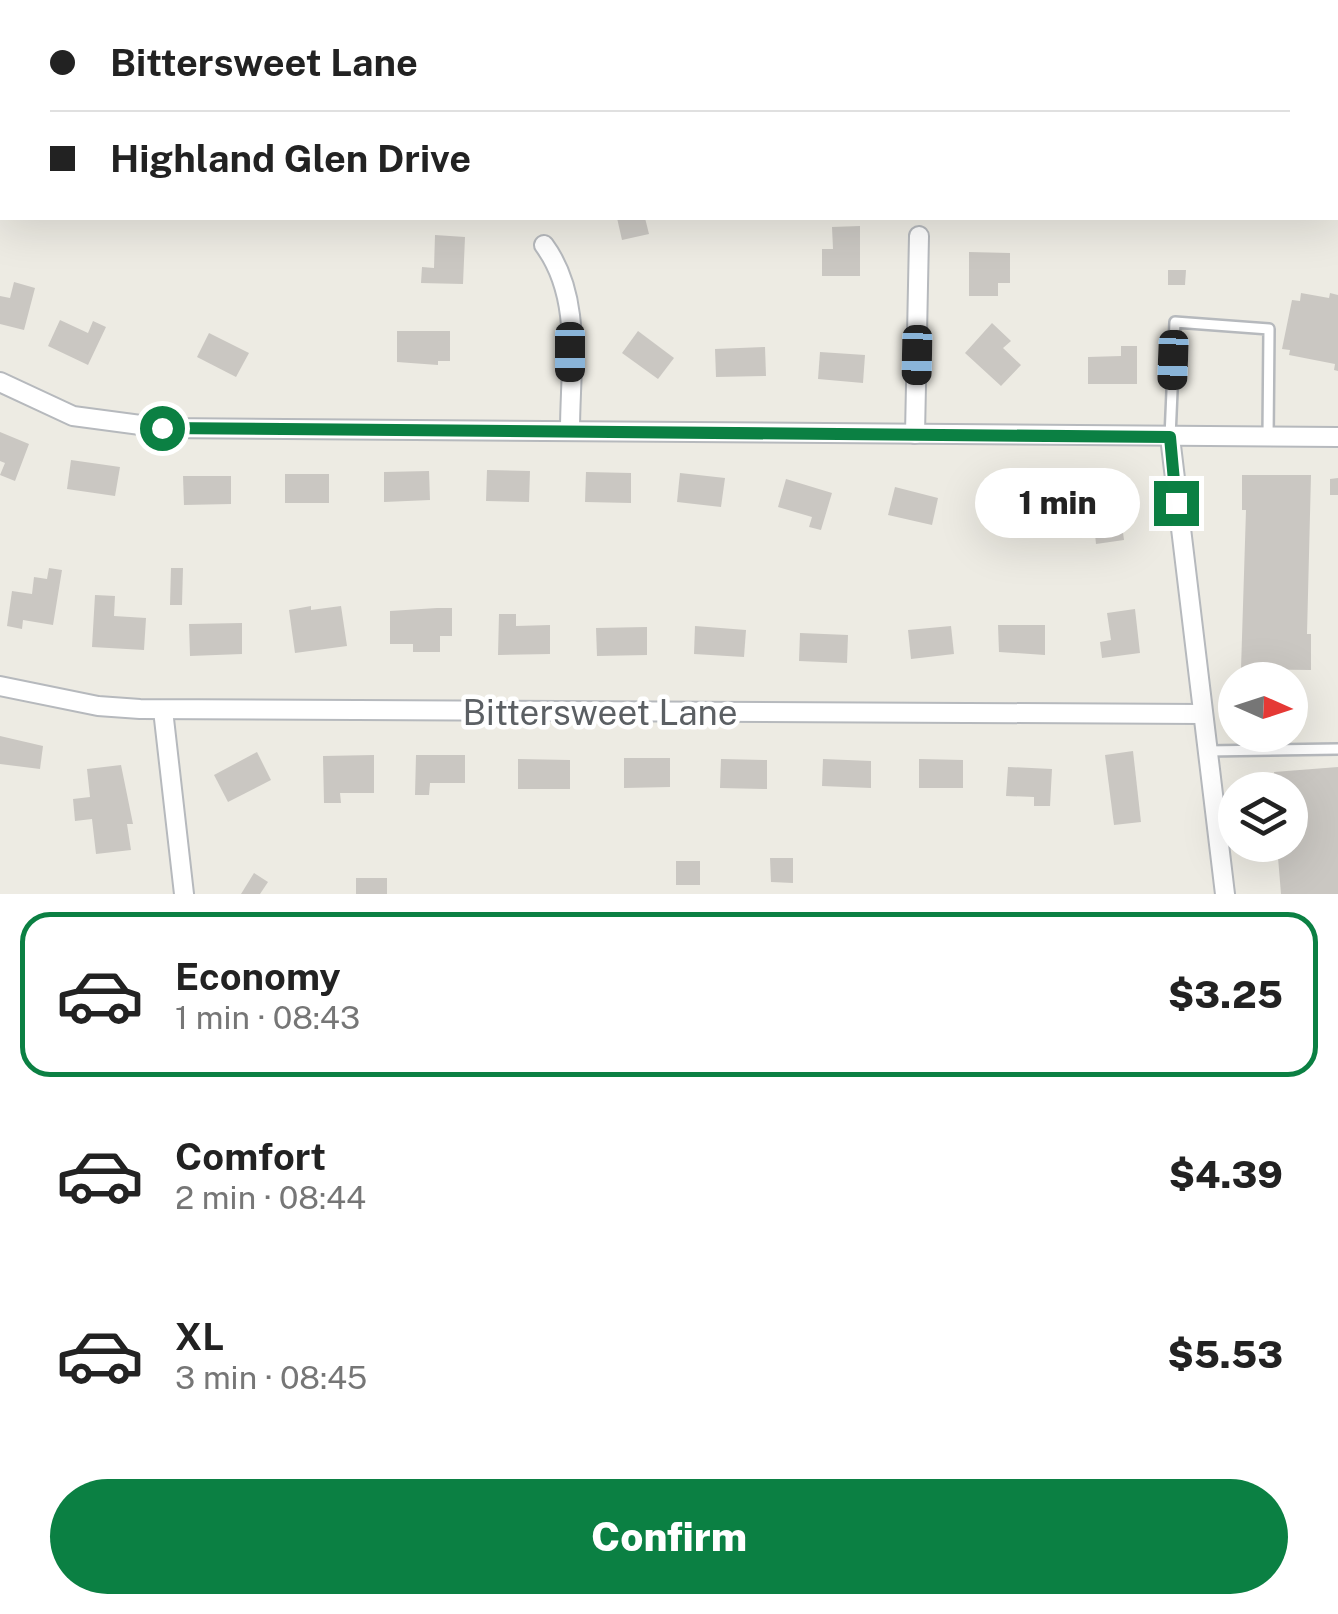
<!DOCTYPE html>
<meta charset="utf-8">
<style>
:root{--surface:#fff;--page:#f2f2f2;--text:#222;--muted:#767676;--line:#e0e0e0;--accent:#0b8043}
body{margin:0;font-family:"Public Sans",sans-serif;background:var(--page);color:var(--text);height:100vh;display:flex;flex-direction:column;font-size:38px;white-space:nowrap}
*{box-sizing:border-box;margin:0}
p{font-size:32px;color:var(--muted)}
.icon{flex:none;width:55px;height:55px;fill:none;stroke:currentColor;stroke-width:2;stroke-linecap:round;stroke-linejoin:round}
.map{position:relative;height:894px;overflow:hidden}
.details{display:flex;flex-direction:column;background:var(--surface);flex:1}
.details>*{flex:none}
.guide{position:absolute;left:0px;top:0px;width:1340px;height:220px;box-shadow:0 10px 40px #0002;display:grid;align-content:center;height:220px;padding:0 50px;background:var(--surface)}
.needle{width:65px;rotate:93deg}
.controls{position:absolute;left:1218px;top:662px;display:grid;gap:20px}
.controls a{display:grid;place-items:center;width:90px;height:90px;border-radius:50%;background:var(--surface);box-shadow:0 10px 40px #0002;font-size:50px}
.end{position:absolute;width:45px;height:45px;margin:-22px;border:12px solid #0b8043;background:#fff;box-shadow:0 0 0 5px #fff}
.from{border-radius:50%}
.bubble{position:absolute;height:70px;border-radius:35px;background:var(--surface);box-shadow:0 10px 40px #0002;font-size:32px;font-weight:800;line-height:70px;text-align:center}
.car{position:absolute;width:30px;height:60px;margin:-30px -15px;border-radius:12px;box-shadow:0 0 8px 2px #0007;background:linear-gradient(#222 24%,#8ab4d8 0 40%,#222 0 76%,#8ab4d8 0 86%,#222 0)}
.guide b{display:flex;align-items:center;gap:35px;height:95px;font-size:38px}
.guide b+b{border-top:2px solid var(--line)}
.guide i{width:25px;height:25px;background:var(--text)}
ul{padding:18px 0 0;list-style:none}
li{display:flex;align-items:center;gap:30px;height:165px;margin:0 20px 15px;padding:0 30px;border:5px solid transparent;border-radius:30px}
li div{flex:1}
li b{display:block;font-size:38px}
li em{font-style:normal;font-weight:800}
li.on{border-color:var(--accent)}
li>.icon{width:90px;height:90px;stroke-width:1.5}
.primary-button{display:flex;gap:20px;margin-top:auto;padding:20px 50px}
.primary-button a{flex:1;height:115px;border-radius:60px;background:var(--accent);color:#fff;font-size:40px;font-weight:800;line-height:115px;text-align:center}
.map>svg:first-child{display:block}
.green{fill:#c1e3c1}
.lines{fill:none;stroke-linecap:round;stroke-linejoin:round}
.stream{stroke:#a7d6f9;stroke-width:6}
.building{fill:#cac7c2}
.service-casing{stroke:#b6b9bd;stroke-width:14}
.minor-casing{stroke:#b6b9bd;stroke-width:22}
.service{stroke:#fff;stroke-width:9}
.minor{stroke:#fff;stroke-width:18}
.route{stroke:#0b8043;stroke-width:12}
.labels{text-anchor:middle;stroke-width:9;stroke-linejoin:round;paint-order:stroke}
.street-label{font-size:35px;fill:#5b5f63;stroke:#fff}
</style>
<div class="map">
<svg width="1338" height="894" viewBox="0 0 1338 894">
<rect width="100%" height="100%" fill="#edebe3"/>
<path class="green" d="M64 0H1338V203V2Z"/>
<g class="lines">
<path class="stream" d="M348 0 350 2"/>
</g>
<g class="building">
<path d="M617 218H645L649 234 622 240Z"/>
<path d="M860 226V276H822V249H833L832 227Z"/>
<path d="M435 235 465 237 463 284 421 283 422 267 434 268Z"/>
<path d="M969 252 1010 253V283H998V296H969Z"/>
<path d="M1168 270H1186L1185 285H1168Z"/>
<path d="M14 282 35 288 24 330 0 324V296L10 298Z"/>
<path d="M1301 293 1329 298 1330 293 1338 295V371L1334 370 1335 364 1289 355 1290 350 1282 349 1292 300 1300 301Z"/>
<path d="M60 320 88 333 93 321 106 327 88 365 48 346Z"/>
<path d="M992 323 1011 341 1003 348 1021 365 1001 386 965 353Z"/>
<path d="M397 331H450V361H438V365L397 362Z"/>
<path d="M638 331 674 358 658 379 622 353Z"/>
<path d="M209 333 249 353 236 377 197 357Z"/>
<path d="M1121 346H1137V384H1088V357L1121 356Z"/>
<path d="M765 347 766 376 716 377 715 349Z"/>
<path d="M820 352 865 355 863 383 818 379Z"/>
<path d="M0 432 29 444 15 481 0 475 5 463 0 461Z"/>
<path d="M71 460 120 467 115 496 67 489Z"/>
<path d="M487 470 530 471 529 502 486 501Z"/>
<path d="M429 471 430 500 384 502V472Z"/>
<path d="M586 472 631 473V503L585 502Z"/>
<path d="M680 473 725 478 721 507 677 502Z"/>
<rect x="285" y="474" width="44" height="29"/>
<path d="M1242 475H1311L1307 634H1311V670L1241 669 1246 510H1242Z"/>
<path d="M183 476H231V504L184 505Z"/>
<path d="M1338 478V495H1330V479Z"/>
<path d="M786 479 832 493 821 530 809 527 812 517 778 507Z"/>
<path d="M895 487 938 498 932 525 888 515Z"/>
<path d="M1024 489 1030 528 1013 530 1011 519 983 522 979 495Z"/>
<path d="M1118 495 1124 540 1096 544 1095 534 1081 536 1079 519 1093 518 1090 499Z"/>
<path d="M49 568 62 570 53 625 23 620 22 629 7 626 12 591 32 594 34 577 47 579Z"/>
<path d="M171 568H183L182 605H170Z"/>
<path d="M95 595 115 596 114 616 146 618 144 650 92 647Z"/>
<path d="M311 606V610L341 606 347 646 295 653 289 610Z"/>
<path d="M437 608H452V636H440V652H413V644H390V611Z"/>
<path d="M1135 609 1140 653 1102 658 1100 642 1111 640 1107 613Z"/>
<path d="M499 614H516V626L550 625V654L498 655Z"/>
<path d="M242 623V654L190 656 189 624Z"/>
<path d="M998 625H1045V655L999 652Z"/>
<path d="M695 626 746 630 744 657 694 654Z"/>
<path d="M951 626 954 654 911 659 908 630Z"/>
<path d="M647 627V655L597 656 596 628Z"/>
<path d="M800 633 848 635 847 663 799 661Z"/>
<path d="M0 736 43 746 40 769 0 764Z"/>
<path d="M1133 751 1141 822 1114 825 1105 755Z"/>
<path d="M257 752 271 780 228 802 214 775Z"/>
<path d="M374 755V793H340L341 803H324L323 756Z"/>
<path d="M416 755H465V783H430L429 795H415Z"/>
<path d="M624 758H670V787L624 788Z"/>
<path d="M518 759 570 760V789H518Z"/>
<path d="M721 759 767 760V789L720 788Z"/>
<path d="M823 759 871 761V788L822 786Z"/>
<path d="M919 759 963 760V788H919Z"/>
<path d="M121 765 133 824H127L131 850 96 854 92 819 75 821 73 799 90 797 87 769Z"/>
<path d="M1008 767 1052 769 1050 806H1034V797L1006 796Z"/>
<path d="M1338 767V894H1281L1277 845H1290V790H1276L1274 772Z"/>
<path d="M770 858H793V883L771 882Z"/>
<rect x="676" y="861" width="24" height="24"/>
<path d="M254 873 268 882 260 894H241Z"/>
<rect x="356" y="878" width="31" height="16"/>
</g>
<g class="lines">
<defs>
<g id="service">
<path d="M1170 437 1175 322 1269 329 1268 437"/>
<path d="M1207 751 1338 749"/>
</g>
<g id="minor">
<path d="M544 245C583 298 570 368 570 430"/>
<path d="M0 382 73 416 163 428 1338 437"/>
<path d="M915 434 919 236"/>
<path d="M1170 437 1225 894"/>
<path d="M0 686 98 706 140 709 1202 714"/>
<path d="M163 710 184 894"/>
</g>
</defs>
<use href="#service" class="service-casing"/>
<use href="#minor" class="minor-casing"/>
<use href="#service" class="service"/>
<use href="#minor" class="minor"/>
</g>
<g class="lines">
<path class="route" d="M162 428 1170 437 1176 503"/>
</g>
<g class="labels">
<g class="street-label">
<text x="600" y="725">Bittersweet Lane</text>
</g>
</g>
</svg>
<div class="controls">
<a><svg class="needle" viewBox="-14 -14 28 28"><path d="M0-13l5 13h-10z" fill="#e53935"/><path d="M0 13l5-13h-10z" fill="#767676"/></svg></a>
<a><svg class="icon" aria-label="layers" viewBox="0 0 24 24"><path d="M12 4l9 5-9 5-9-5zM3 14l9 5 9-5"/></svg></a>
</div>
<i class="end from" style="left:162px;top:428px"></i>
<i class="end" style="left:1176px;top:503px"></i>
<div class="bubble" style="left:975px;top:468px;width:165px">1 min</div>
<i class="car" style="left:570px;top:352px;rotate:180deg"></i>
<i class="car" style="left:917px;top:355px;rotate:181deg"></i>
<i class="car" style="left:1173px;top:360px;rotate:182deg"></i>
<div class="guide">
<b><i class="from"></i>Bittersweet Lane</b>
<b><i></i>Highland Glen Drive</b>
</div>
</div>
<section class="details">
<ul>
<li class="on"><svg class="icon" aria-label="car" viewBox="0 0 24 24"><path d="M5 17H2v-5l4-1 3-4h7l3 4 3 1v5h-3M9 17h6M6 11h13"/><circle cx="7" cy="17" r="2"/><circle cx="17" cy="17" r="2"/></svg><div><b>Economy</b><p>1 min · 08:43</p></div><em>$3.25</em></li>
<li><svg class="icon" aria-label="car" viewBox="0 0 24 24"><path d="M5 17H2v-5l4-1 3-4h7l3 4 3 1v5h-3M9 17h6M6 11h13"/><circle cx="7" cy="17" r="2"/><circle cx="17" cy="17" r="2"/></svg><div><b>Comfort</b><p>2 min · 08:44</p></div><em>$4.39</em></li>
<li><svg class="icon" aria-label="car" viewBox="0 0 24 24"><path d="M5 17H2v-5l4-1 3-4h7l3 4 3 1v5h-3M9 17h6M6 11h13"/><circle cx="7" cy="17" r="2"/><circle cx="17" cy="17" r="2"/></svg><div><b>XL</b><p>3 min · 08:45</p></div><em>$5.53</em></li>
</ul>
<div class="primary-button"><a>Confirm</a></div>
</section>
